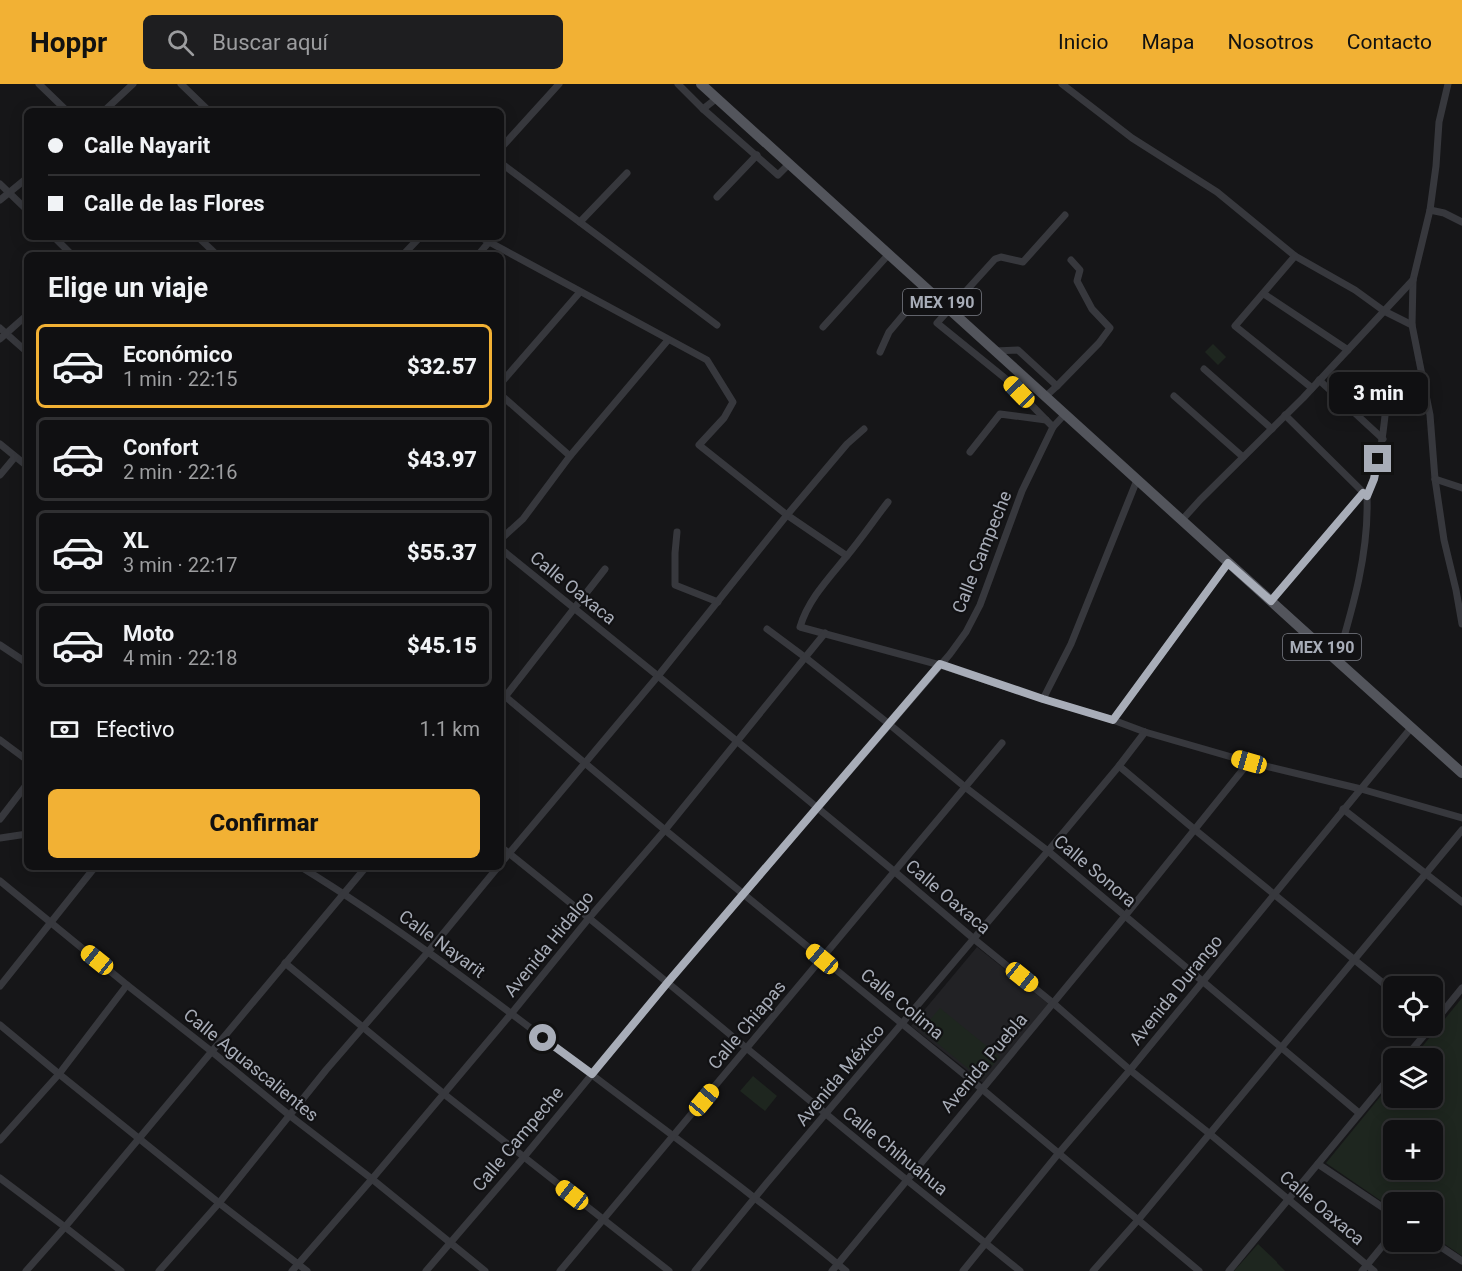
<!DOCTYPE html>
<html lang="es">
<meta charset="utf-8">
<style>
:root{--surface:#101012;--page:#1e1e20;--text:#f1f3f6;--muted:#9c9d9f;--line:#303032;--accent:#f2b134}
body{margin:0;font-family:Roboto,sans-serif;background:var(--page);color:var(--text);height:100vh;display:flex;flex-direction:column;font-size:22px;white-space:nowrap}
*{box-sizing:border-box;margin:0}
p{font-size:20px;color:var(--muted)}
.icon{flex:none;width:33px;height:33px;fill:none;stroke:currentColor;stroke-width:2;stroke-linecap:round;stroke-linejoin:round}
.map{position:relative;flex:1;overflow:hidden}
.panel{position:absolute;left:24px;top:168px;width:480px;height:618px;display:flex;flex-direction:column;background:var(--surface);border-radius:9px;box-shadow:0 3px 15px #0003,0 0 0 2px var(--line)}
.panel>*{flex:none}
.hud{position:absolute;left:24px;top:24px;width:480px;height:132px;border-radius:9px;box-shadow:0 3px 15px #0003,0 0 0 2px var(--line);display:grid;align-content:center;height:132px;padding:0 24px;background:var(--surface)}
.controls{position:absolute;left:1383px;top:892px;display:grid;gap:12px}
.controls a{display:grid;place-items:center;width:60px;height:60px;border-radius:9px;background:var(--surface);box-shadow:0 3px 15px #0003,0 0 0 2px var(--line);font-size:30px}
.end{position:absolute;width:27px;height:27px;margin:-14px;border:8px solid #a8adb8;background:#111;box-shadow:0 0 0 3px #111}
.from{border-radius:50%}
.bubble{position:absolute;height:42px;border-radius:9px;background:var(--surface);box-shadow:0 3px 15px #0003,0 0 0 2px var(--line);font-size:20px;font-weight:800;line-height:42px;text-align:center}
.car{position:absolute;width:18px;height:36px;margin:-18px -9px;border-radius:8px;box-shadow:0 0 4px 2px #0007;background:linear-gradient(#f5c518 24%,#345 0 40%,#f5c518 0 76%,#345 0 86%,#f5c518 0)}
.hud b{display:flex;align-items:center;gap:21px;height:57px;font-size:22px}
.hud b+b{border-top:2px solid var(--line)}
.hud i{width:15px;height:15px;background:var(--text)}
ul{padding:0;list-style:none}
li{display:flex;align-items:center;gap:18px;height:84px;margin:0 12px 9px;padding:0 12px;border:3px solid var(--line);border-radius:9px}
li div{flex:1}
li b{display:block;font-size:22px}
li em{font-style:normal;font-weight:800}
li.active{border-color:var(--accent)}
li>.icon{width:54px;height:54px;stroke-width:1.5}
h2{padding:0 24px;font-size:27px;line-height:72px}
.pay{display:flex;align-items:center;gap:15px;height:66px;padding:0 24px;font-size:22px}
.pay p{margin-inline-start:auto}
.cta{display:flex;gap:12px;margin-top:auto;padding:12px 24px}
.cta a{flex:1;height:69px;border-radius:9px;background:var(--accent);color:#111;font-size:24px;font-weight:800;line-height:69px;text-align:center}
header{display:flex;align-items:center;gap:36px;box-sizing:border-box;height:84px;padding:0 30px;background:var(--accent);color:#111}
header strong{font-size:28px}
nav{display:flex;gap:33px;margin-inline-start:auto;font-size:21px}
.search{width:420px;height:54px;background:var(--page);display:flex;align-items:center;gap:15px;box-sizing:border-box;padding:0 21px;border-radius:9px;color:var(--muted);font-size:22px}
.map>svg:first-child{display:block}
.built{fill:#222225}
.green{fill:#1e261f;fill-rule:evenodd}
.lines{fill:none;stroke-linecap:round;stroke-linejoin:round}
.minor{stroke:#37383d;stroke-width:7}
.primary{stroke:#53555c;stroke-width:10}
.route{stroke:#a8adb8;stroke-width:8}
.labels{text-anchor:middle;stroke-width:4.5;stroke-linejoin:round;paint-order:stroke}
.shield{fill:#111113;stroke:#7b7e86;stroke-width:1.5}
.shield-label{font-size:16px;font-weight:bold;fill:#a8adb8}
.street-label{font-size:18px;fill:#a8adb8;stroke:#111113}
</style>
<header>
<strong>Hoppr</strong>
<div class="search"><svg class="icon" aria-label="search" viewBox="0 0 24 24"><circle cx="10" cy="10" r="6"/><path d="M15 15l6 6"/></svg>Buscar aquí</div>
<nav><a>Inicio</a><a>Mapa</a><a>Nosotros</a><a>Contacto</a></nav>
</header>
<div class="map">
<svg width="1462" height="1187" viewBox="0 0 1462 1187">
<rect width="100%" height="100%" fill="#161618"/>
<path class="built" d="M977 863 1050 921 983 999 911 942Z"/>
<g class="green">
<path d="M1213 260 1226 273 1218 281 1205 268Z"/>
<path d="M1462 914V1172L1433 1152 1432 1119H1394L1393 1125 1326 1079 1393 997 1394 1014H1432V975H1412ZM1394 1047H1432V1086H1394Z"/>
<path d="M940 924 1000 973 981 995 921 946Z"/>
<path d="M753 992 777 1012 765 1027 740 1007Z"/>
<path d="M1258 1160 1277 1178V1179L1285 1187H1234Z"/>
</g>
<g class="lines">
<g class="minor">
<path d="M39 0 67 27"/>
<path d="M181 0 209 27"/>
<path d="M678 0 703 25 717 14"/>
<path d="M1062 0 1132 54 1217 108 1295 172 1355 206 1384 227 1412 241"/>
<path d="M703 25 778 91 789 80"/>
<path d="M104 27 133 0"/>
<path d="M501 64 559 0"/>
<path d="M501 79 717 241"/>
<path d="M0 100 27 126"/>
<path d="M717 113 757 71"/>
<path d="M0 116 27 94"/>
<path d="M1430 126 1436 82 1439 38 1448 0"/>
<path d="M580 138 627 89"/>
<path d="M1462 138 1444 129 1430 126 1413 196 1412 241 1430 331 1435 395 1444 456 1456 506 1462 540"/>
<path d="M54 153 72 171"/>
<path d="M198 153 217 171"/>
<path d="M480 153 707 276 733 318 724 334 699 361 787 431 847 472"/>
<path d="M403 171 420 153"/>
<path d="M478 171 489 158"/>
<path d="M1295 172 1235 242 1312 304"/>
<path d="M1264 210 1348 266"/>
<path d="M823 243 889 170"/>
<path d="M0 244 27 268"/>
<path d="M0 255 27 231"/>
<path d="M995 267 1018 266 1057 302 1046 312"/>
<path d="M880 268 889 248 926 204"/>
<path d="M1204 285 1272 345"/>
<path d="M1319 296 1383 355"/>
<path d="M501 299 580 208"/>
<path d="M1057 302 1099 259 1110 244 1092 225 1077 197 1080 186 1071 176"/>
<path d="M501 311 570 372"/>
<path d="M1174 312 1243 373"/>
<path d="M1285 331 1367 412C1369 469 1353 523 1337 577"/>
<path d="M1053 343 1006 295 937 239 995 175 1001 173 1023 178 1065 131"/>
<path d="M0 360 27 382"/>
<path d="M970 368 1000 330 1046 336"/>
<path d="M0 391 15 373"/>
<path d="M1435 395 1462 404"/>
<path d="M1367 412C1379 384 1383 353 1386 322"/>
<path d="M888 418C874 436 861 455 846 473 828 495 808 516 800 543L940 581 1043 615 1113 636 1145 648 1249 678 1361 705 1462 734"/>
<path d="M1182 436 1200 416 1303 314 1413 196"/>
<path d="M677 448 675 469V501L718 518"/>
<path d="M501 455 523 435 570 372 668 256"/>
<path d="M501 465 658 592 895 788 974 855 1053 919 1130 986 1210 1050 1374 1187"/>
<path d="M1271 517 1363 409"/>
<path d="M767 545 806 574 889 640 965 703 1048 767 1359 1029"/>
<path d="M0 561 27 579"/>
<path d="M501 609 665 746 982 1005 1199 1187"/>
<path d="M1043 615 1071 560 1137 396"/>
<path d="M501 618 605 485"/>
<path d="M1113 636 1228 479"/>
<path d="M0 656 27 676"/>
<path d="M1119 682 1194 745 1394 908"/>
<path d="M1343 725 1462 818"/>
<path d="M0 735 27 700"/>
<path d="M0 754 27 750"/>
<path d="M501 763C610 850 717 940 825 1029 889 1083 955 1134 1020 1187"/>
<path d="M501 779 658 592 787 431 847 360 864 345"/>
<path d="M301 783C399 843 491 914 583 984 671 1051 761 1116 846 1187"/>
<path d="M0 797 127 901 211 967 289 1031 372 1095 485 1187"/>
<path d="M285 879 444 1010 669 1187"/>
<path d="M0 902 95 783"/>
<path d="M0 941 59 990 219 1119 307 1187"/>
<path d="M1432 941 1462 904"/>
<path d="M1404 975 1432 942"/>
<path d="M0 1056 59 990 127 901"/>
<path d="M1318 1080 1394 1131"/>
<path d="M0 1094 65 1143 121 1187"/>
<path d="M1432 1157 1462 1177"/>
<path d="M26 1187 65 1143 366 783"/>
<path d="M159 1187 219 1119 326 986 428 868 498 783"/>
<path d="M292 1187 372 1095 511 930 589 834 665 746 825 549"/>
<path d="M426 1187 524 1073 668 898 950 570 966 548 980 521 1022 407 1039 372 1053 343 1065 330"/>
<path d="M560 1187 1002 659"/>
<path d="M695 1187 766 1100 1048 767 1119 682 1145 648"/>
<path d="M832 1187 1125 832 1249 678"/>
<path d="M963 1187 1058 1070 1130 986 1411 644"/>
<path d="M1093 1187 1138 1136 1462 746"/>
<path d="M1229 1187 1394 988"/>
<path d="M1362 1187 1394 1148"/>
</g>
<path class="primary" d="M701 0C955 230 1207 461 1462 689"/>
</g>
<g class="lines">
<path class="route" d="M543 954 592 990 668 898 940 580 1043 615 1113 636 1228 479 1271 517 1363 409 1367 412 1374 395 1378 375"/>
</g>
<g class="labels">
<g class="shield">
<rect x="903" y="205" width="78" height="26" rx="4.5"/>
<rect x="1283" y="550" width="78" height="26" rx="4.5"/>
</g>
<g class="shield-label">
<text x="942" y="224">MEX 190</text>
<text x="1322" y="569">MEX 190</text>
</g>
<g class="street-label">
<text transform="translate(982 468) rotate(-68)" y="6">Calle Campeche</text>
<text transform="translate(573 504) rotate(39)" y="6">Calle Oaxaca</text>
<text transform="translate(1095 787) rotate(40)" y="6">Calle Sonora</text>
<text transform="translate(948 813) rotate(40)" y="6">Calle Oaxaca</text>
<text transform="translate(442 860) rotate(36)" y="6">Calle Nayarit</text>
<text transform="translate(549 860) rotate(-51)" y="6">Avenida Hidalgo</text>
<text transform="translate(1176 906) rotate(-51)" y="6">Avenida Durango</text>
<text transform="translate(902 920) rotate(39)" y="6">Calle Colima</text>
<text transform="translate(747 941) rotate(-50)" y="6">Calle Chiapas</text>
<text transform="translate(984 979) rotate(-50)" y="6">Avenida Puebla</text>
<text transform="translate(251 981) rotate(39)" y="6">Calle Aguascalientes</text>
<text transform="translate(840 991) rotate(-50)" y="6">Avenida México</text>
<text transform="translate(518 1055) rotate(-50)" y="6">Calle Campeche</text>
<text transform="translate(895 1067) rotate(39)" y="6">Calle Chihuahua</text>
<text transform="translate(1322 1124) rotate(40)" y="6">Calle Oaxaca</text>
</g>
</g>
</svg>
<div class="controls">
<a><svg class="icon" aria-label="locate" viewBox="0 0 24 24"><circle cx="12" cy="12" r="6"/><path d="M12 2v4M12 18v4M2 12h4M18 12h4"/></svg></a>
<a><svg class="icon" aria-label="layers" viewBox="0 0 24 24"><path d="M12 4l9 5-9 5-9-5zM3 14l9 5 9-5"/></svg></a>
<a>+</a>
<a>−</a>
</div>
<i class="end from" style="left:543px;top:954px"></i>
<i class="end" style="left:1378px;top:375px"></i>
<div class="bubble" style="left:1329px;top:288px;width:99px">3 min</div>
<i class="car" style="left:1019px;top:308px;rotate:316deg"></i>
<i class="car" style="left:1249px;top:678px;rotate:286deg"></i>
<i class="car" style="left:822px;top:875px;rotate:310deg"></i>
<i class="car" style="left:97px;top:876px;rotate:309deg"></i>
<i class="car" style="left:1022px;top:893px;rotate:129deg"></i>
<i class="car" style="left:704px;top:1016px;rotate:40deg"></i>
<i class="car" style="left:572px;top:1111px;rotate:308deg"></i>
<div class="hud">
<b><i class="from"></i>Calle Nayarit</b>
<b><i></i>Calle de las Flores</b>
</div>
<section class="panel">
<h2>Elige un viaje</h2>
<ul>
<li class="active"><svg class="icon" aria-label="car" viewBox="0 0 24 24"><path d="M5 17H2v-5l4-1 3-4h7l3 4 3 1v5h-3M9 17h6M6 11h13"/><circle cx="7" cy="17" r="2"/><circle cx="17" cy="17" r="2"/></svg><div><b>Económico</b><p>1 min · 22:15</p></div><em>$32.57</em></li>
<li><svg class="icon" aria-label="car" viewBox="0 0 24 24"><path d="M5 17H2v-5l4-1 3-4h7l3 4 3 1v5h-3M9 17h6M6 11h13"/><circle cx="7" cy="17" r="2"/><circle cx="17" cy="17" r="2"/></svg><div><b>Confort</b><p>2 min · 22:16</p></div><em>$43.97</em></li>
<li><svg class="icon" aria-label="car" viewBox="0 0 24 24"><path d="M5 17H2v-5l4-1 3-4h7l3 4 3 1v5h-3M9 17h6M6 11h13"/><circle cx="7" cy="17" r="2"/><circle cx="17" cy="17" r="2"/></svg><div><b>XL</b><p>3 min · 22:17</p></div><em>$55.37</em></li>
<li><svg class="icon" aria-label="car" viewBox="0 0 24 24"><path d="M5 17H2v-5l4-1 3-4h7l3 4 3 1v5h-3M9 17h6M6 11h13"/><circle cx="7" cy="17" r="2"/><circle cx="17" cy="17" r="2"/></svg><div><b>Moto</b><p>4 min · 22:18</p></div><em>$45.15</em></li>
</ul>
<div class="pay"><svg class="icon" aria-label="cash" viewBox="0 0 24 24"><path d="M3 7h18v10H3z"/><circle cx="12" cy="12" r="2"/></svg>Efectivo<p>1.1 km</p></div>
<div class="cta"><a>Confirmar</a></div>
</section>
</div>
